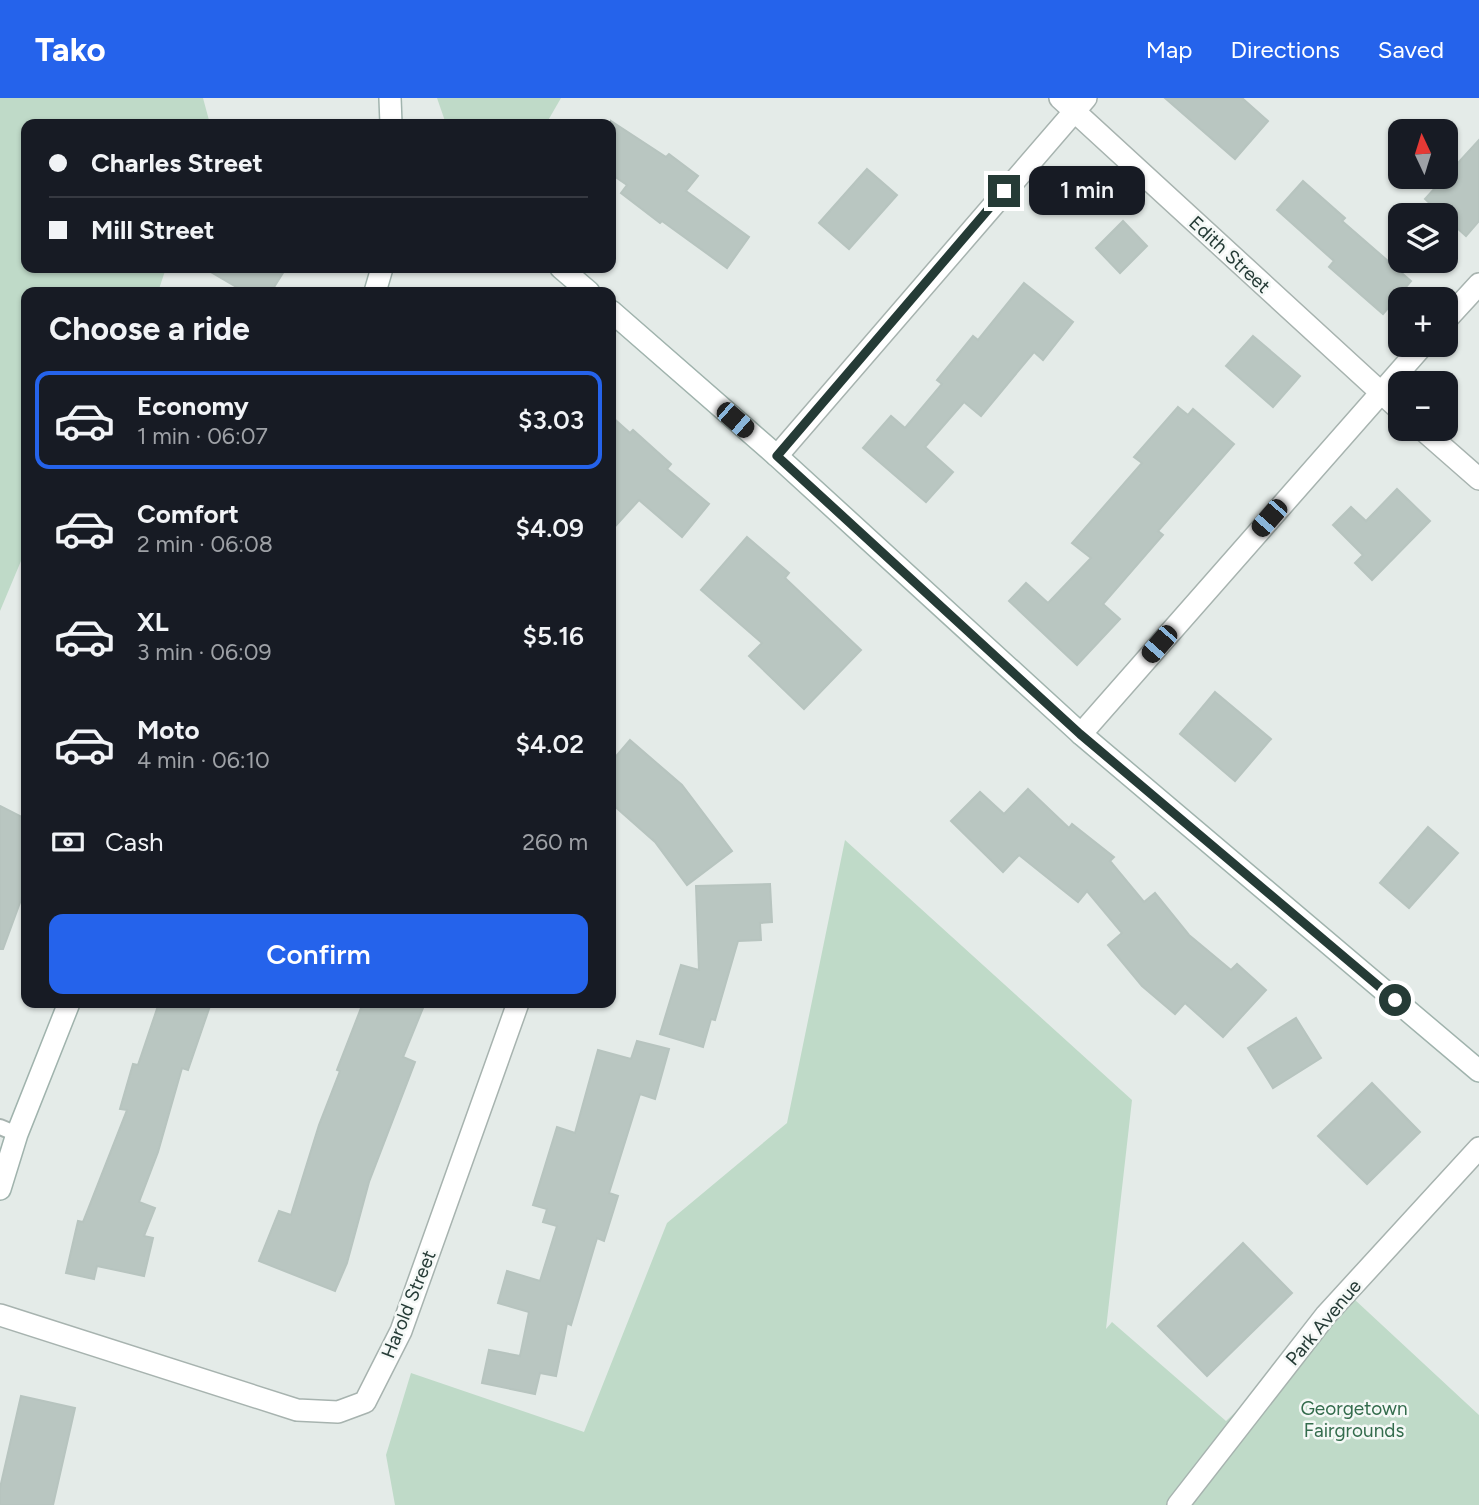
<!DOCTYPE html>
<meta charset="utf-8">
<style>
:root{--surface:#171b24;--page:#20242c;--text:#f1f3f6;--muted:#9ea1a6;--line:#363941;--accent:#2563eb}
body{margin:0;font-family:Figtree,sans-serif;background:var(--page);color:var(--text);height:100vh;display:flex;flex-direction:column;font-size:26px;white-space:nowrap}
*{box-sizing:border-box;margin:0}
p{font-size:23px;color:var(--muted)}
.icon{flex:none;width:38px;height:38px;fill:none;stroke:currentColor;stroke-width:2;stroke-linecap:round;stroke-linejoin:round}
.map{position:relative;flex:1;overflow:hidden}
.panel{position:absolute;left:21px;top:189px;width:595px;height:721px;display:flex;flex-direction:column;background:var(--surface);border-radius:14px;box-shadow:0 2px 5px #0004}
.panel>*{flex:none}
.guide{position:absolute;left:21px;top:21px;width:595px;height:154px;border-radius:14px;box-shadow:0 2px 5px #0004;display:grid;align-content:center;height:154px;padding:0 28px;background:var(--surface)}
.needle{width:46px;rotate:356deg}
.fabs{position:absolute;left:1388px;top:21px;display:grid;gap:14px}
.fabs a{display:grid;place-items:center;width:70px;height:70px;border-radius:14px;background:var(--surface);box-shadow:0 2px 5px #0004;font-size:35px}
.end{position:absolute;width:32px;height:32px;margin:-16px;border:9px solid #253b36;background:#fff;box-shadow:0 0 0 4px #fff}
.from{border-radius:50%}
.bubble{position:absolute;height:49px;border-radius:14px;background:var(--surface);box-shadow:0 2px 5px #0004;font-size:23px;font-weight:600;line-height:49px;text-align:center}
.car{position:absolute;width:21px;height:42px;margin:-21px -10px;border-radius:9px;box-shadow:0 0 5px 2px #0007;background:linear-gradient(#222 24%,#8ab4d8 0 40%,#222 0 76%,#8ab4d8 0 86%,#222 0)}
.guide b{display:flex;align-items:center;gap:24px;height:66px;font-size:26px}
.guide b+b{border-top:2px solid var(--line)}
.guide i{width:18px;height:18px;background:var(--text)}
ul{padding:0;list-style:none}
li{display:flex;align-items:center;gap:21px;height:98px;margin:0 14px 10px;padding:0 14px;border:4px solid transparent;border-radius:14px}
li div{flex:1}
li b{display:block;font-size:26px}
li em{font-style:normal;font-weight:600}
li.on{border-color:var(--accent)}
li>.icon{width:63px;height:63px;stroke-width:1.5}
h2{padding:0 28px;font-size:32px;line-height:84px}
.pay{display:flex;align-items:center;gap:18px;height:77px;padding:0 28px;font-size:26px}
.pay p{margin-inline-start:auto}
.action{display:flex;gap:14px;margin-top:auto;padding:14px 28px}
.action a{flex:1;height:80px;border-radius:14px;background:var(--accent);color:#fff;font-size:28px;font-weight:600;line-height:80px;text-align:center}
header{display:flex;align-items:center;gap:42px;box-sizing:border-box;height:98px;padding:0 35px;background:var(--accent);color:#fff}
header strong{font-size:33px}
nav{display:flex;gap:38px;margin-inline-start:auto;font-size:24px}
.map>svg:first-child{display:block}
.green{fill:#bfdac8}
.building{fill:#b9c6c1;stroke:#b7c4bf;stroke-width:2}
.lines{fill:none;stroke-linecap:round;stroke-linejoin:round}
.lane-casing{stroke:#a7b3af;stroke-width:18}
.street-casing{stroke:#a7b3af;stroke-width:24}
.secondary-casing{stroke:#a0b3ad;stroke-width:24}
.lane{stroke:#fff;stroke-width:14}
.street{stroke:#fff;stroke-width:21}
.secondary{stroke:#fff;stroke-width:21}
.route{stroke:#253b36;stroke-width:9}
.labels{text-anchor:middle;stroke-width:5;stroke-linejoin:round;paint-order:stroke}
.street-label{font-size:19px;fill:#253b36;stroke:#f4f8f6}
.park-label{font-size:19px;fill:#346c4d;stroke:#f4f8f6}
</style>
<header>
<strong>Tako</strong>
<nav><a>Map</a><a>Directions</a><a>Saved</a></nav>
</header>
<div class="map">
<svg width="1479" height="1407" viewBox="0 0 1479 1407">
<rect width="100%" height="100%" fill="#e4ebe8"/>
<g class="green">
<path d="M0 0H203L210 26H26V170H166L158 194H26V451L0 513Z"/>
<path d="M437 0H561L546 26H446Z"/>
<path d="M845 742 1132 1002 1106 1231 1112 1224 1226 1323 1354 1201 1479 1317V1407H395L386 1357 411 1275 584 1334 667 1125 787 1025Z"/>
</g>
<g class="building">
<path d="M1165 0H1242L1268 23 1235 61Z"/>
<path d="M611 23 666 59 669 56 698 78 686 93 749 139 727 170 662 123 660 125 621 95 627 87 611 76Z"/>
<path d="M1479 42V123L1466 138 1425 101Z"/>
<path d="M867 71 897 97 849 151 819 125Z"/>
<path d="M1303 83 1345 120 1342 123 1411 183 1383 216 1329 169 1334 163 1277 112Z"/>
<path d="M1123 123 1147 148 1120 175 1096 150Z"/>
<path d="M204 170H286L271 194H245Z"/>
<path d="M1024 185 1073 224 1043 262 1034 254 981 318 964 304 925 349 953 374 926 404 863 350 891 318 905 330 942 286 937 282 973 238 978 242Z"/>
<path d="M1253 238 1300 278 1273 309 1226 268Z"/>
<path d="M1178 309 1188 317 1193 311 1234 346 1158 433 1163 437 1103 506 1120 521 1077 567 1009 503 1026 485 1048 505 1091 460 1072 445 1142 365 1134 359Z"/>
<path d="M611 318 630 335 633 332 671 366 667 371 709 406 682 439 639 402 611 433Z"/>
<path d="M1397 391 1430 423 1372 482 1355 465 1363 457 1333 427 1351 409 1366 423Z"/>
<path d="M747 439 789 475 785 480 861 552 804 611 749 558 762 545 701 492Z"/>
<path d="M1215 594 1271 641 1235 683 1180 636Z"/>
<path d="M630 642 682 687 732 753 687 787 655 744 611 705V664Z"/>
<path d="M1028 691 1069 730 1072 726 1114 759 1110 763 1144 804 1155 795 1189 837 1231 872 1237 866 1266 892 1223 939 1185 905 1175 916 1142 888 1108 847 1122 835 1087 793 1078 804 1019 757 1003 774 951 723 980 694 1004 716Z"/>
<path d="M0 708 26 721V788L3 851H0Z"/>
<path d="M1428 729 1458 755 1409 810 1380 785Z"/>
<path d="M770 786 772 824 760 825 761 842 738 843 715 922 711 921 703 949 660 936 681 867 699 872 696 788Z"/>
<path d="M159 905H211L188 972 182 970 158 1054 139 1104 155 1110 144 1138 153 1140 144 1178 97 1168 94 1181 66 1175 78 1123 83 1124 127 1012 120 1011 133 966 138 967Z"/>
<path d="M363 905H425L403 959 415 964 369 1084 347 1165 335 1193 259 1163 279 1113 291 1117 319 1027 340 973 337 972Z"/>
<path d="M1296 920 1321 960 1273 990 1248 950Z"/>
<path d="M637 943 669 951 655 1001 640 996 609 1095 618 1098 604 1143 597 1140 571 1227 567 1225 556 1278 540 1275 535 1296 482 1285 489 1252 520 1258 529 1214 498 1205 507 1173 540 1183 557 1128 543 1124 547 1111 533 1107 557 1029 575 1035 598 952 631 961Z"/>
<path d="M1372 985 1420 1034 1367 1086 1318 1038Z"/>
<path d="M1243 1145 1292 1195 1207 1278 1158 1228Z"/>
<path d="M21 1298 75 1310 53 1407H0V1390Z"/>
</g>
<g class="lines">
<defs>
<path id="lane" d="M0 1029 17 1036"/>
<g id="street">
<path d="M1060 0 1400 312"/>
<path d="M1446 222 1479 186"/>
<path d="M1422 331 1479 381"/>
<path d="M777 358 1086 0"/>
<path d="M1081 636 1423 247"/>
<path d="M0 1217 297 1312 338 1314 365 1304 401 1233 518 905"/>
<path d="M1178 1407 1326 1217 1479 1050"/>
</g>
<g id="secondary">
<path d="M390 0 391 26"/>
<path d="M561 170 589 194"/>
<path d="M375 194 382 170"/>
<path d="M611 213 777 358 1081 636 1479 973"/>
<path d="M0 1091 17 1036 69 905"/>
</g>
</defs>
<use href="#lane" class="lane-casing"/>
<use href="#street" class="street-casing"/>
<use href="#secondary" class="secondary-casing"/>
<use href="#lane" class="lane"/>
<use href="#street" class="street"/>
<use href="#secondary" class="secondary"/>
</g>
<g class="lines">
<path class="route" d="M1004 93 777 358 1080 636 1395 902"/>
</g>
<g class="labels">
<g class="street-label">
<text transform="translate(1230 156) rotate(43)" y="7">Edith Street</text>
<text transform="translate(408 1206) rotate(-68)" y="7">Harold Street</text>
<text transform="translate(1323 1224) rotate(-50)" y="7">Park Avenue</text>
</g>
<g class="park-label">
<text x="1354" y="1317">Georgetown<tspan x="1354" dy="22">Fairgrounds</tspan></text>
</g>
</g>
</svg>
<div class="fabs">
<a><svg class="needle" viewBox="-14 -14 28 28"><path d="M0-13l5 13h-10z" fill="#e53935"/><path d="M0 13l5-13h-10z" fill="#9ea1a6"/></svg></a>
<a><svg class="icon" aria-label="layers" viewBox="0 0 24 24"><path d="M12 4l9 5-9 5-9-5zM3 14l9 5 9-5"/></svg></a>
<a>+</a>
<a>−</a>
</div>
<i class="end from" style="left:1395px;top:902px"></i>
<i class="end" style="left:1004px;top:93px"></i>
<div class="bubble" style="left:1029px;top:68px;width:116px">1 min</div>
<i class="car" style="left:735px;top:322px;rotate:131deg"></i>
<i class="car" style="left:1269px;top:420px;rotate:221deg"></i>
<i class="car" style="left:1159px;top:546px;rotate:221deg"></i>
<div class="guide">
<b><i class="from"></i>Charles Street</b>
<b><i></i>Mill Street</b>
</div>
<section class="panel">
<h2>Choose a ride</h2>
<ul>
<li class="on"><svg class="icon" aria-label="car" viewBox="0 0 24 24"><path d="M5 17H2v-5l4-1 3-4h7l3 4 3 1v5h-3M9 17h6M6 11h13"/><circle cx="7" cy="17" r="2"/><circle cx="17" cy="17" r="2"/></svg><div><b>Economy</b><p>1 min · 06:07</p></div><em>$3.03</em></li>
<li><svg class="icon" aria-label="car" viewBox="0 0 24 24"><path d="M5 17H2v-5l4-1 3-4h7l3 4 3 1v5h-3M9 17h6M6 11h13"/><circle cx="7" cy="17" r="2"/><circle cx="17" cy="17" r="2"/></svg><div><b>Comfort</b><p>2 min · 06:08</p></div><em>$4.09</em></li>
<li><svg class="icon" aria-label="car" viewBox="0 0 24 24"><path d="M5 17H2v-5l4-1 3-4h7l3 4 3 1v5h-3M9 17h6M6 11h13"/><circle cx="7" cy="17" r="2"/><circle cx="17" cy="17" r="2"/></svg><div><b>XL</b><p>3 min · 06:09</p></div><em>$5.16</em></li>
<li><svg class="icon" aria-label="car" viewBox="0 0 24 24"><path d="M5 17H2v-5l4-1 3-4h7l3 4 3 1v5h-3M9 17h6M6 11h13"/><circle cx="7" cy="17" r="2"/><circle cx="17" cy="17" r="2"/></svg><div><b>Moto</b><p>4 min · 06:10</p></div><em>$4.02</em></li>
</ul>
<div class="pay"><svg class="icon" aria-label="cash" viewBox="0 0 24 24"><path d="M3 7h18v10H3z"/><circle cx="12" cy="12" r="2"/></svg>Cash<p>260 m</p></div>
<div class="action"><a>Confirm</a></div>
</section>
</div>
